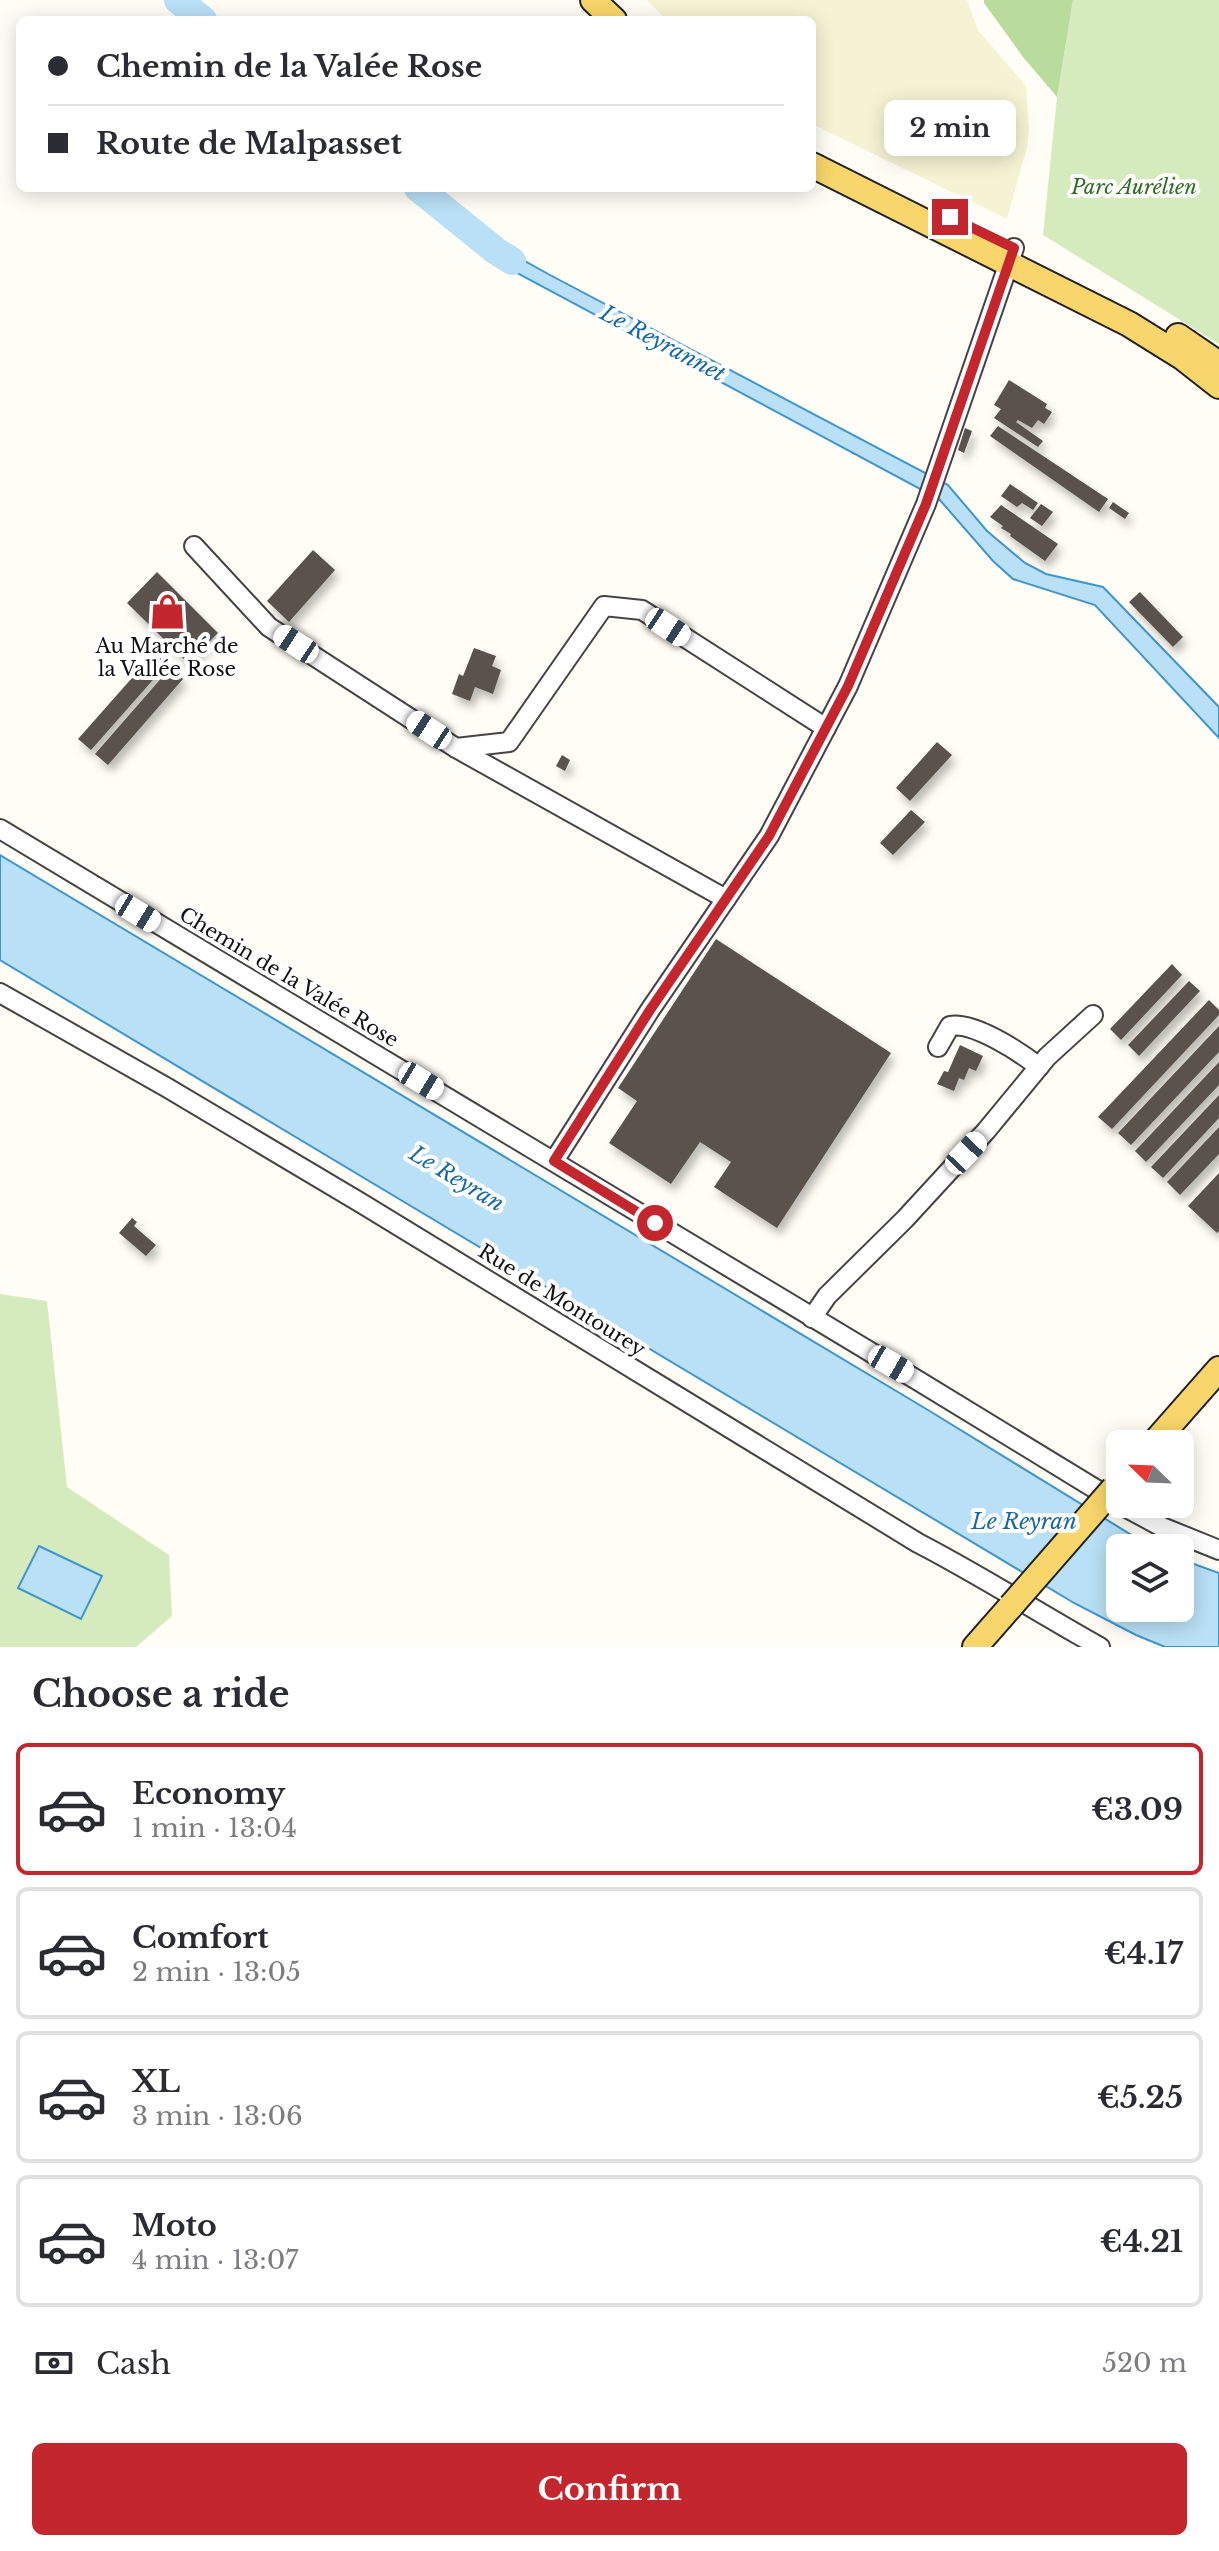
<!DOCTYPE html>
<meta charset="utf-8">
<style>
:root{--surface:#fff;--page:#f7f7f7;--text:#2b2b33;--muted:#7c7c81;--line:#e1e1e2;--accent:#c4262e}
body{margin:0;font-family:"Libre Baskerville",serif;background:var(--page);color:var(--text);height:100vh;display:flex;flex-direction:column;font-size:30px;white-space:nowrap}
*{box-sizing:border-box;margin:0}
p{font-size:26px;color:var(--muted)}
.icon{flex:none;width:44px;height:44px;fill:none;stroke:currentColor;stroke-width:2;stroke-linecap:round;stroke-linejoin:round}
.map{position:relative;height:1647px;overflow:hidden}
.details{display:flex;flex-direction:column;background:var(--surface);flex:1}
.details>*{flex:none}
.banner{position:absolute;left:16px;top:16px;width:800px;height:176px;border-radius:12px;box-shadow:0 4px 20px #0003;display:grid;align-content:center;height:176px;padding:0 32px;background:var(--surface)}
.needle{width:52px;rotate:293deg}
.fabs{position:absolute;left:1106px;top:1430px;display:grid;gap:16px}
.fabs a{display:grid;place-items:center;width:88px;height:88px;border-radius:12px;background:var(--surface);box-shadow:0 4px 20px #0003;font-size:40px}
.end{position:absolute;width:36px;height:36px;margin:-18px;border:10px solid #c4262e;background:#fff;box-shadow:0 0 0 4px #fff}
.from{border-radius:50%}
.bubble{position:absolute;height:56px;border-radius:12px;background:var(--surface);box-shadow:0 4px 20px #0003;font-size:26px;font-weight:700;line-height:56px;text-align:center}
.car{position:absolute;width:24px;height:48px;margin:-24px -12px;border-radius:10px;box-shadow:0 0 6px 2px #0007;background:linear-gradient(#fff 24%,#345 0 40%,#fff 0 76%,#345 0 86%,#fff 0)}
.banner b{display:flex;align-items:center;gap:28px;height:76px;font-size:30px}
.banner b+b{border-top:2px solid var(--line)}
.banner i{width:20px;height:20px;background:var(--text)}
ul{padding:0;list-style:none}
li{display:flex;align-items:center;gap:24px;height:132px;margin:0 16px 12px;padding:0 16px;border:4px solid var(--line);border-radius:12px}
li div{flex:1}
li b{display:block;font-size:30px}
li em{font-style:normal;font-weight:700}
li.active{border-color:var(--accent)}
li>.icon{width:72px;height:72px;stroke-width:1.5}
h2{padding:0 32px;font-size:36px;line-height:96px}
.pay{display:flex;align-items:center;gap:20px;height:88px;padding:0 32px;font-size:30px}
.pay p{margin-inline-start:auto}
.button{display:flex;gap:16px;margin-top:auto;padding:16px 32px}
.button a{flex:1;height:92px;border-radius:12px;background:var(--accent);color:#fff;font-size:32px;font-weight:700;line-height:92px;text-align:center}
.map>svg:first-child{display:block}
.farmland{fill:#f6f3d4}
.green{fill:#d5ebbd}
.forest{fill:#b9dc9c}
.water{fill:#b9e0f7;stroke:#3f96cf;stroke-width:2}
.lines{fill:none;stroke-linecap:round;stroke-linejoin:round}
.river{stroke:#b9e0f7;stroke-width:28}
.building{fill:#5a524d;filter:url(#shadow)}
.minor-casing{stroke:#444;stroke-width:22}
.major-casing{stroke:#222;stroke-width:28}
.minor{stroke:#fff;stroke-width:18}
.major{stroke:#f9d66b;stroke-width:24}
.major-bridge-casing{stroke:#222;stroke-width:28;stroke-linecap:butt}
.major-bridge{stroke:#f9d66b;stroke-width:24}
.route{stroke:#c4262e;stroke-width:10}
.labels{text-anchor:middle;stroke-width:8;stroke-linejoin:round;paint-order:stroke}
.park-label{font-size:20px;font-style:italic;fill:#2f6b1f;stroke:#fff}
.poi-label{font-size:20px;fill:#111;stroke:#fff}
.street-label{font-size:20px;fill:#111;stroke:#fff}
.water-label{font-size:22px;font-style:italic;fill:#1768a6;stroke:#fff}
</style>
<div class="map">
<svg width="1219" height="1647" viewBox="0 0 1219 1647">
<defs>
<filter id="shadow"><feDropShadow dx="4" dy="7" stdDeviation="4" flood-color="#0004"/></filter>
</defs>
<rect width="100%" height="100%" fill="#fffdf5"/>
<path class="farmland" d="M647 0H967L978 30 1026 86 1029 130 1027 147 1007 219 812 124V20H667Z"/>
<g class="green">
<path d="M1073 0H1219V344L1043 235 1057 97Z"/>
<path d="M0 1294 47 1301 67 1487 169 1555 172 1616 136 1647H0Z"/>
</g>
<path class="forest" d="M984 0H1073L1057 97 1023 57 984 3Z"/>
<g class="water">
<path d="M485 234 494 244 550 275 948 485 987 531 1025 563 1046 574 1103 587 1219 707V738L1095 605 1013 579 993 561 939 499 493 260 479 242Z"/>
<path d="M0 855 928 1410 1130 1534 1158 1548H1120V1608H1180V1559L1219 1573V1647H1165L1136 1635 1074 1603 0 960Z"/>
<path d="M39 1546 102 1576 81 1619 18 1588Z"/>
</g>
<g class="lines">
<g class="river">
<path d="M178 0 203 20"/>
<path d="M418 188 496 251 512 261"/>
</g>
</g>
<g class="building">
<path d="M1009 380 1047 404 1045 408 1052 412 1044 424 1038 420 1032 428 1018 420 1016 422 1043 441 1038 447 994 418 1001 409 994 405Z"/>
<path d="M998 426 1108 499 1099 512 990 436Z"/>
<path d="M965 428 972 431 964 453 958 450Z"/>
<path d="M1010 484 1038 503 1033 510 1022 503 1017 507 1001 496Z"/>
<path d="M1113 502 1129 513 1125 519 1109 508Z"/>
<path d="M1041 504 1053 512 1042 526 1030 518Z"/>
<path d="M1001 505 1058 544 1045 561 1010 536 1011 534 1001 528 1003 526 990 517Z"/>
<path d="M313 550 335 570 289 622 267 601Z"/>
<path d="M157 572 218 633 188 663 127 603Z"/>
<path d="M1140 592 1183 637 1173 647 1129 602Z"/>
<path d="M474 648 496 656 492 666 501 670 493 694 475 687 470 701 452 694 459 674 463 676Z"/>
<path d="M154 653 167 664 91 750 78 739Z"/>
<path d="M171 667 183 679 108 765 95 754Z"/>
<path d="M937 742 952 755 910 801 896 788Z"/>
<path d="M562 755 570 760 565 771 556 766Z"/>
<path d="M911 810 925 822 893 855 880 843Z"/>
<path d="M716 939 891 1053 777 1228 714 1187 731 1162 700 1142 671 1184 609 1143 637 1101 618 1088Z"/>
<path d="M1172 964 1182 975 1121 1040 1110 1029Z"/>
<path d="M1189 981 1200 991 1139 1056 1128 1045Z"/>
<path d="M1209 1000 1219 1010V1015L1112 1129 1098 1117Z"/>
<path d="M1219 1026V1052L1131 1145 1118 1133Z"/>
<path d="M960 1045 983 1056 976 1071 969 1068 964 1080 959 1078 954 1091 937 1084 944 1071 948 1072Z"/>
<path d="M1219 1062V1085L1146 1162 1135 1151Z"/>
<path d="M1219 1095V1118L1163 1178 1151 1167Z"/>
<path d="M1219 1127V1154L1180 1195 1167 1182Z"/>
<path d="M1219 1173V1231L1217 1233 1188 1206Z"/>
<path d="M132 1218 137 1222 134 1226 156 1245 146 1256 119 1233Z"/>
</g>
<g class="lines">
<defs>
<g id="minor">
<path d="M194 546 269 627 456 748 726 899"/>
<path d="M456 748 509 742 604 606 642 610 826 728"/>
<path d="M0 829 917 1380 1125 1507 1162 1527 1219 1550"/>
<path d="M0 993 166 1087 361 1203 918 1543C980 1575 1039 1613 1100 1647"/>
<path d="M938 1047 950 1026C973 1021 1020 1052 1039 1067"/>
<path d="M554 1161 650 1010 769 836 848 686 926 504 1014 248"/>
<path d="M812 1318 827 1296 905 1219 986 1131 1047 1057 1093 1015"/>
</g>
<g id="major">
<path d="M593 0 614 20"/>
<path d="M812 165 1129 324 1182 357 1219 386"/>
<path d="M1178 336 1219 364"/>
<path d="M1153 1444 1219 1369"/>
<path d="M975 1647 1011 1606"/>
</g>
</defs>
<use href="#minor" class="minor-casing"/>
<use href="#major" class="major-casing"/>
<use href="#minor" class="minor"/>
<use href="#major" class="major"/>
<defs>
<path id="major-bridge" d="M1011 1606 1114 1488"/>
</defs>
<use href="#major-bridge" class="major-bridge-casing"/>
<use href="#major-bridge" class="major-bridge"/>
</g>
<g class="lines">
<path class="route" d="M655 1223 554 1161 650 1010 769 836 848 686 926 504 1014 248 950 217"/>
</g>
<defs>
<symbol id="shop-bare" viewBox="-9 -9 18 18"><path d="M-5-2.5h2.3a2.7 3.5 0 0 1 5.4 0H5L5.5 6h-11ZM-1.5-2.5h3a1.5 2.3 0 0 0-3 0Z" fill="#c4262e" stroke="#fff" stroke-width="2.5" paint-order="stroke"/></symbol>
</defs>
<g fill-rule="evenodd">
<use href="#shop-bare" x="142" y="586" width="51" height="51"/>
</g>
<g class="labels">
<g class="park-label">
<text x="1134" y="194">Parc Aurélien</text>
</g>
<g class="poi-label">
<text x="167" y="653">Au Marché de<tspan x="167" dy="23">la Vallée Rose</tspan></text>
</g>
<g class="street-label">
<text transform="translate(289 977) rotate(31)" y="7">Chemin de la Valée Rose</text>
<text transform="translate(562 1300) rotate(32)" y="7">Rue de Montourey</text>
</g>
<g class="water-label">
<text transform="translate(663 343) rotate(28)" y="8">Le Reyrannet</text>
<text transform="translate(457 1178) rotate(31)" y="8">Le Reyran</text>
<text x="1024" y="1529">Le Reyran</text>
</g>
</g>
</svg>
<div class="fabs">
<a><svg class="needle" viewBox="-14 -14 28 28"><path d="M0-13l5 13h-10z" fill="#e53935"/><path d="M0 13l5-13h-10z" fill="#7c7c81"/></svg></a>
<a><svg class="icon" aria-label="layers" viewBox="0 0 24 24"><path d="M12 4l9 5-9 5-9-5zM3 14l9 5 9-5"/></svg></a>
</div>
<i class="end from" style="left:655px;top:1223px"></i>
<i class="end" style="left:950px;top:217px"></i>
<div class="bubble" style="left:884px;top:100px;width:132px">2 min</div>
<i class="car" style="left:668px;top:627px;rotate:123deg"></i>
<i class="car" style="left:296px;top:644px;rotate:303deg"></i>
<i class="car" style="left:429px;top:730px;rotate:303deg"></i>
<i class="car" style="left:138px;top:913px;rotate:121deg"></i>
<i class="car" style="left:421px;top:1081px;rotate:121deg"></i>
<i class="car" style="left:966px;top:1153px;rotate:43deg"></i>
<i class="car" style="left:891px;top:1364px;rotate:120deg"></i>
<div class="banner">
<b><i class="from"></i>Chemin de la Valée Rose</b>
<b><i></i>Route de Malpasset</b>
</div>
</div>
<section class="details">
<h2>Choose a ride</h2>
<ul>
<li class="active"><svg class="icon" aria-label="car" viewBox="0 0 24 24"><path d="M5 17H2v-5l4-1 3-4h7l3 4 3 1v5h-3M9 17h6M6 11h13"/><circle cx="7" cy="17" r="2"/><circle cx="17" cy="17" r="2"/></svg><div><b>Economy</b><p>1 min · 13:04</p></div><em>€3.09</em></li>
<li><svg class="icon" aria-label="car" viewBox="0 0 24 24"><path d="M5 17H2v-5l4-1 3-4h7l3 4 3 1v5h-3M9 17h6M6 11h13"/><circle cx="7" cy="17" r="2"/><circle cx="17" cy="17" r="2"/></svg><div><b>Comfort</b><p>2 min · 13:05</p></div><em>€4.17</em></li>
<li><svg class="icon" aria-label="car" viewBox="0 0 24 24"><path d="M5 17H2v-5l4-1 3-4h7l3 4 3 1v5h-3M9 17h6M6 11h13"/><circle cx="7" cy="17" r="2"/><circle cx="17" cy="17" r="2"/></svg><div><b>XL</b><p>3 min · 13:06</p></div><em>€5.25</em></li>
<li><svg class="icon" aria-label="car" viewBox="0 0 24 24"><path d="M5 17H2v-5l4-1 3-4h7l3 4 3 1v5h-3M9 17h6M6 11h13"/><circle cx="7" cy="17" r="2"/><circle cx="17" cy="17" r="2"/></svg><div><b>Moto</b><p>4 min · 13:07</p></div><em>€4.21</em></li>
</ul>
<div class="pay"><svg class="icon" aria-label="cash" viewBox="0 0 24 24"><path d="M3 7h18v10H3z"/><circle cx="12" cy="12" r="2"/></svg>Cash<p>520 m</p></div>
<div class="button"><a>Confirm</a></div>
</section>
